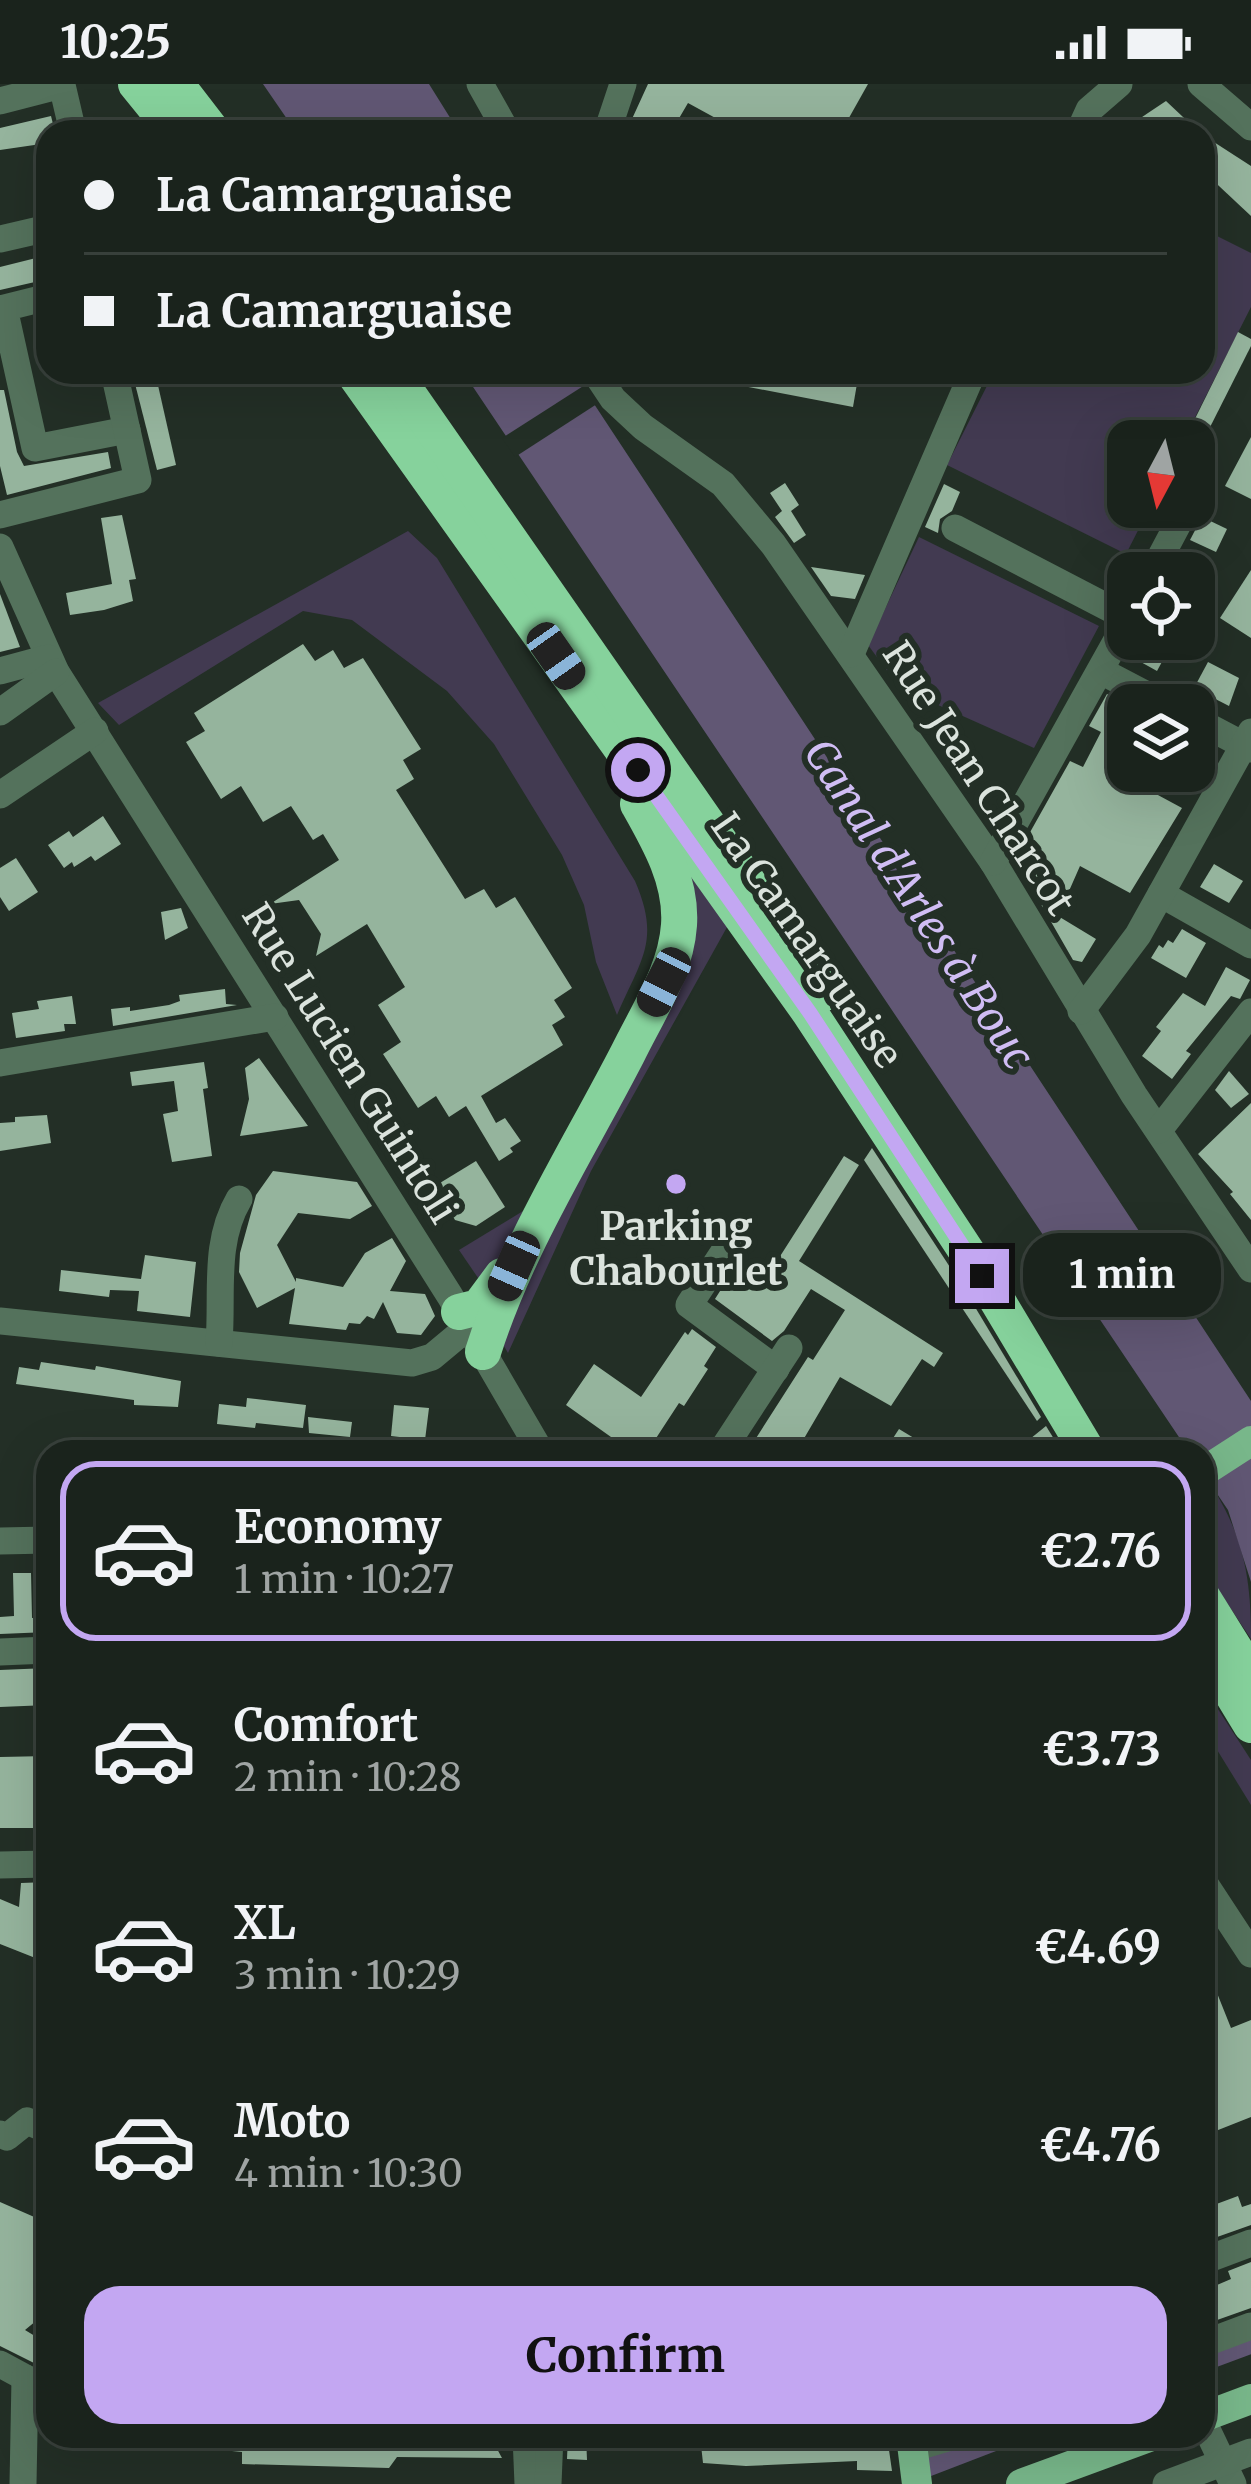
<!DOCTYPE html>
<meta charset="utf-8">
<style>
:root{--surface:#1a231c;--page:#272f29;--text:#f1f3f6;--muted:#9fa4a3;--line:#38403b;--accent:#c3a7f2}
body{margin:0;font-family:Merriweather,serif;background:var(--page);color:var(--text);height:100vh;display:flex;flex-direction:column;font-size:45px;white-space:nowrap}
*{box-sizing:border-box;margin:0}
p{font-size:39px;color:var(--muted)}
.icon{flex:none;width:66px;height:66px;fill:none;stroke:currentColor;stroke-width:2;stroke-linecap:round;stroke-linejoin:round}
.map{position:relative;flex:1;overflow:hidden}
.sheet{position:absolute;left:36px;top:1356px;width:1179px;height:1008px;display:flex;flex-direction:column;background:var(--surface);border-radius:36px;box-shadow:0 12px 48px #0002,0 0 0 3px var(--line)}
.sheet>*{flex:none}
.hud{position:absolute;left:36px;top:36px;width:1179px;height:264px;border-radius:36px;box-shadow:0 12px 48px #0002,0 0 0 3px var(--line);display:grid;align-content:center;height:264px;padding:0 48px;background:var(--surface)}
.needle{width:78px;rotate:187deg}
.fabs{position:absolute;left:1107px;top:336px;display:grid;gap:24px}
.fabs a{display:grid;place-items:center;width:108px;height:108px;border-radius:24px;background:var(--surface);box-shadow:0 12px 48px #0002,0 0 0 3px var(--line);font-size:60px}
.end{position:absolute;width:54px;height:54px;margin:-27px;border:15px solid #c3a7f2;background:#111;box-shadow:0 0 0 6px #111}
.from{border-radius:50%}
.bubble{position:absolute;height:84px;border-radius:36px;background:var(--surface);box-shadow:0 12px 48px #0002,0 0 0 3px var(--line);font-size:39px;font-weight:700;line-height:84px;text-align:center}
.car{position:absolute;width:36px;height:72px;margin:-36px -18px;border-radius:15px;box-shadow:0 0 9px 3px #0007;background:linear-gradient(#222 24%,#8ab4d8 0 40%,#222 0 76%,#8ab4d8 0 86%,#222 0)}
.hud b{display:flex;align-items:center;gap:42px;height:114px;font-size:45px}
.hud b+b{border-top:3px solid var(--line)}
.hud i{width:30px;height:30px;background:var(--text)}
ul{padding:21px 0 0;list-style:none}
li{display:flex;align-items:center;gap:36px;height:180px;margin:0 24px 18px;padding:0 24px;border:6px solid transparent;border-radius:36px}
li div{flex:1}
li b{display:block;font-size:45px}
li em{font-style:normal;font-weight:700}
li.current{border-color:var(--accent)}
li>.icon{width:108px;height:108px;stroke-width:1.5}
.primary-button{display:flex;gap:24px;margin-top:auto;padding:24px 48px}
.primary-button a{flex:1;height:138px;border-radius:36px;background:var(--accent);color:#111;font-size:48px;font-weight:700;line-height:138px;text-align:center}
.status{display:flex;justify-content:space-between;align-items:center;height:84px;padding:0 60px;background:var(--surface);direction:ltr}
.status svg{height:33px;fill:currentColor}
.map>svg:first-child{display:block}
.green{fill:#423a51}
.water{fill:#615774}
.pier{fill:#232f26}
.lines{fill:none;stroke-linecap:round;stroke-linejoin:round}
.canal{stroke:#615774;stroke-width:21}
.building{fill:#95b49d}
.minor{stroke:#54725c;stroke-width:27}
.major{stroke:#78b78a;stroke-width:30}
.highway{stroke:#86d29c;stroke-width:36}
.route{stroke:#c3a7f2;stroke-width:15}
.poi-dot{fill:#c3a7f2;stroke:#232f26;stroke-width:4.5}
.labels{text-anchor:middle;stroke-width:12;stroke-linejoin:round;paint-order:stroke}
.street-label{font-size:39px;fill:#dbe3dd;stroke:#232f26}
.poi-label{font-size:39px;font-weight:bold;fill:#dbe3dd;stroke:#232f26}
.water-label{font-size:42px;font-style:italic;fill:#d0bdf4;stroke:#232f26}
</style>
<div class="status"><b>10:25</b><svg viewBox="0 0 49 12"><path d="M0 12V9h3v3zM5 12V6h3v6zM10 12V3h3v9zM15 12V0h3v12zM26 1h20v11H26zM47 4h2v5h-2z"/></svg></div>
<div class="map">
<svg width="1251" height="2400" viewBox="0 0 1251 2400">
<rect width="100%" height="100%" fill="#232f26"/>
<g class="green">
<path d="M1203 145 1251 169V223L1183 357H1128V423H1150L1126 470 947 381 994 288H1203Z"/>
<path d="M408 447 437 474 635 797C661 857 641 875 617 931L596 878 584 821 562 771 494 660 447 607 352 536 303 527 119 641 98 619Z"/>
<path d="M919 453 1099 542 1034 664 900 604 868 561Z"/>
<path d="M674 764 731 836 591 1087 508 1269 500 1255 650 945Z"/>
<path d="M523 1127 487 1207 459 1166Z"/>
<path d="M1207 1395C1243 1449 1251 1491 1251 1555L1203 1483V1398Z"/>
<path d="M1203 1602 1251 1676V1721L1203 1643Z"/>
</g>
<g class="water">
<path d="M263 0H429L459 48H296Z"/>
<path d="M463 288H573L1251 1317V1498L1228 1426 1203 1389V1368H1189Z"/>
</g>
<path class="pier" d="M588 299 600 318 515 373 502 354Z"/>
<g class="lines">
<g class="canal">
<path d="M1203 2277 1251 2259"/>
<path d="M928 2382 1006 2352"/>
</g>
</g>
<g class="building">
<path d="M648 0H868L841 48H741L688 19 671 48H626Z"/>
<path d="M1166 17 1199 48H1120L1148 29Z"/>
<path d="M51 32 55 48H48V59L0 66V44Z"/>
<path d="M1203 51 1251 82V132L1203 87Z"/>
<path d="M48 171V195L0 206V183Z"/>
<path d="M1238 248 1251 255V262L1203 357H1184Z"/>
<path d="M132 288H155L176 381 157 386Z"/>
<path d="M712 288H859L853 323 712 296Z"/>
<path d="M0 306H4L17 368 24 382 108 368 111 384 7 411 0 382Z"/>
<path d="M1251 353V415L1225 402Z"/>
<path d="M785 399 799 421 791 427 806 451 794 459 775 433 782 427 770 409Z"/>
<path d="M944 400 960 408 952 427 940 435 938 449 925 443Z"/>
<path d="M122 431 136 495 129 496 133 517 104 526 70 531 66 509 112 500 101 434Z"/>
<path d="M1202 433 1227 445 1216 468 1190 456Z"/>
<path d="M811 483 865 491 855 515 831 512Z"/>
<path d="M1251 486V554L1220 534Z"/>
<path d="M0 510 20 563 0 568Z"/>
<path d="M1138 555H1155L1170 563 1157 587 1130 572Z"/>
<path d="M303 560 315 577 333 566 344 584 363 574 421 665 403 676 414 695 396 706 465 815 484 805 496 824 515 813 572 904 554 916 565 933 552 941 563 961 481 1012 496 1039 505 1034 521 1057 510 1064 513 1068 499 1077 466 1022 449 1033 436 1012 418 1024 383 970 401 958 378 921 405 903 367 840 316 872 321 850 299 816 270 820 339 776 323 750 313 756 291 722 263 738 241 702 221 715 186 658 205 647 194 629Z"/>
<path d="M1208 578 1239 594 1229 622 1194 604Z"/>
<path d="M1107 610 1128 621V673L1119 690 1182 724 1130 809 1080 782 1058 832 1096 855 1082 878 1073 876 1015 775 1070 677 1083 683 1101 648 1089 642Z"/>
<path d="M103 732 121 760 95 777 91 772 74 783 72 778 64 784 48 761 69 747 73 753Z"/>
<path d="M16 774 38 808 9 827 0 813V784Z"/>
<path d="M1214 780 1243 797 1229 819 1200 803Z"/>
<path d="M181 824 188 844 165 856 161 828Z"/>
<path d="M1182 845 1206 859 1186 894 1151 874 1159 861 1163 864 1168 856 1173 859Z"/>
<path d="M1226 883 1250 896 1240 915 1231 912 1186 967 1191 970 1172 995 1142 972 1161 947 1156 943 1183 909 1205 922Z"/>
<path d="M225 905 226 920 237 921 113 942 111 925 130 923V927L169 921 180 917 179 911Z"/>
<path d="M72 912 76 940H64L65 947 16 954 12 929 39 925 37 917Z"/>
<path d="M259 974 295 1024 308 1042 240 1052 249 1015 245 984Z"/>
<path d="M204 978 208 1004 203 1005 212 1072 172 1078 163 1030 178 1027 174 997 132 1002 130 988Z"/>
<path d="M1229 987 1249 1010 1231 1024 1215 1006Z"/>
<path d="M1251 1019V1136L1230 1110 1233 1108 1198 1070Z"/>
<path d="M47 1031 51 1059 0 1067V1039L15 1038V1033Z"/>
<path d="M872 1064 963 1203 1041 1333 1037 1337 864 1076Z"/>
<path d="M844 1072 859 1081 799 1177 943 1269 934 1283 922 1275 891 1322 840 1293 799 1363 796 1360 791 1368H760L751 1362 808 1273 813 1276 845 1226 811 1205 784 1247 772 1257 715 1215 734 1185 763 1199Z"/>
<path d="M476 1077 505 1123 476 1142 455 1136 435 1102Z"/>
<path d="M273 1087 357 1098 372 1122 350 1135 298 1129 277 1161 296 1198V1194L343 1203 365 1169 392 1154 406 1177 390 1207 425 1210 435 1232 421 1251 397 1249 383 1218 374 1235 367 1232 360 1240 349 1239 346 1246 289 1240 295 1204 257 1224 239 1188 240 1169 256 1111Z"/>
<path d="M145 1171 196 1178 190 1233 137 1227 139 1207 110 1206 109 1213 59 1207 61 1186 141 1195Z"/>
<path d="M692 1245 716 1263 704 1282 708 1285 684 1322 679 1319 647 1368H601L611 1353 566 1321 594 1280 641 1313 685 1248 688 1251Z"/>
<path d="M41 1278 95 1286 96 1282 181 1297 178 1323 134 1321V1316L16 1300 19 1283 39 1286Z"/>
<path d="M247 1314 306 1321 303 1344 256 1339 255 1344 217 1340 219 1320 246 1323Z"/>
<path d="M394 1321 429 1324 425 1356 391 1352Z"/>
<path d="M308 1333 352 1338 350 1353 309 1349Z"/>
<path d="M1046 1342 1062 1368H1031L1025 1359Z"/>
<path d="M899 1345 937 1368H884Z"/>
<path d="M13 1489H31L32 1534 48 1533V1548L0 1550V1533L14 1532Z"/>
<path d="M48 1584V1621L0 1623V1586Z"/>
<path d="M48 1672V1744H0V1673Z"/>
<path d="M48 1798V1879L0 1860V1815L19 1823 21 1799Z"/>
<path d="M1203 1874 1231 1944 1251 1936V2033L1203 2052Z"/>
<path d="M1238 2112 1242 2123 1251 2120V2141L1203 2158V2125Z"/>
<path d="M0 2118 48 2139V2227L25 2246 48 2260V2286L0 2262Z"/>
<path d="M1251 2178V2224L1203 2241V2207L1231 2195 1228 2187Z"/>
<path d="M192 2352H490L502 2374 397 2373 389 2384 242 2380V2368L192 2363Z"/>
<path d="M568 2352H586L587 2376 567 2375Z"/>
<path d="M609 2352H660L661 2367 608 2365Z"/>
<path d="M700 2352H887L892 2387 857 2386V2377L746 2382 703 2379Z"/>
</g>
<g class="lines">
<g class="minor">
<path d="M480 0 507 48"/>
<path d="M1201 0 1251 43"/>
<path d="M0 17 62 1 73 48"/>
<path d="M607 48 623 0"/>
<path d="M1079 48 1089 26 1119 0"/>
<path d="M0 155 48 144"/>
<path d="M48 213 4 224 35 364 127 346"/>
<path d="M595 288 613 315 643 343 723 400 773 460 993 778 1134 1011 1251 1185"/>
<path d="M1194 409 1203 392"/>
<path d="M0 431 138 396 114 288"/>
<path d="M955 444 1128 534"/>
<path d="M0 463 56 588 450 1212 541 1368"/>
<path d="M1152 489 1187 423"/>
<path d="M851 570 973 288"/>
<path d="M0 587 48 574"/>
<path d="M1101 587 1166 621"/>
<path d="M0 628 56 588"/>
<path d="M1194 635 1251 665"/>
<path d="M0 711 95 647"/>
<path d="M993 778 1128 536"/>
<path d="M1161 810 1251 861"/>
<path d="M1081 927 1138 851 1251 648"/>
<path d="M0 979 275 933"/>
<path d="M1159 1046 1251 928"/>
<path d="M733 1154 689 1221 776 1285"/>
<path d="M0 1237 412 1279 432 1273 468 1243"/>
<path d="M219 1259C223 1210 213 1159 239 1115"/>
<path d="M721 1368 789 1264"/>
<path d="M0 1457 48 1456"/>
<path d="M0 1568 48 1566"/>
<path d="M0 1781 48 1780"/>
<path d="M1203 1797 1251 1870"/>
<path d="M0 2050 7 2053 27 2037 48 2046"/>
<path d="M1203 2177 1251 2159"/>
<path d="M1203 2260 1251 2242"/>
<path d="M0 2280 48 2306"/>
<path d="M1203 2337 1233 2400"/>
<path d="M526 2352 528 2400"/>
<path d="M914 2364 954 2352"/>
<path d="M23 2400 25 2294"/>
<path d="M548 2400 550 2352"/>
<path d="M1166 2400 1251 2368"/>
</g>
<g class="major">
<path d="M1203 1388 1251 1357"/>
<path d="M1203 2333 1251 2315"/>
<path d="M911 2352 917 2400"/>
<path d="M1021 2400 1152 2352"/>
</g>
<g class="highway">
<path d="M136 0 175 48"/>
<path d="M176 0 213 48"/>
<path d="M353 288 810 929 982 1191 1088 1368"/>
<path d="M393 288 825 909"/>
<path d="M459 1228 479 1223 502 1192"/>
<path d="M483 1268C517 1161 577 1068 628 969 648 928 676 887 679 841 682 797 659 757 638 720"/>
<path d="M1203 1514 1251 1591"/>
<path d="M1203 1562 1251 1641"/>
</g>
</g>
<g class="lines">
<path class="route" d="M638 686 810 929 982 1192"/>
</g>
<circle class="poi-dot" cx="676" cy="1100" r="12"/>
<g class="labels">
<g class="street-label">
<text transform="translate(979 694) rotate(57)" y="14">Rue Jean Charcot</text>
<text transform="translate(807 856) rotate(55)" y="14">La Camarguaise</text>
<text transform="translate(350 979) rotate(58)" y="14">Rue Lucien Guintoli</text>
</g>
<g class="poi-label">
<text x="676" y="1156">Parking<tspan x="676" dy="45">Chabourlet</tspan></text>
</g>
<g class="water-label">
<text transform="translate(919 820) rotate(57)" y="15">Canal d'Arles à Bouc</text>
</g>
</g>
</svg>
<div class="fabs">
<a><svg class="needle" viewBox="-14 -14 28 28"><path d="M0-13l5 13h-10z" fill="#e53935"/><path d="M0 13l5-13h-10z" fill="#9fa4a3"/></svg></a>
<a><svg class="icon" aria-label="locate" viewBox="0 0 24 24"><circle cx="12" cy="12" r="6"/><path d="M12 2v4M12 18v4M2 12h4M18 12h4"/></svg></a>
<a><svg class="icon" aria-label="layers" viewBox="0 0 24 24"><path d="M12 4l9 5-9 5-9-5zM3 14l9 5 9-5"/></svg></a>
</div>
<i class="end from" style="left:638px;top:686px"></i>
<i class="end" style="left:982px;top:1192px"></i>
<div class="bubble" style="left:1023px;top:1149px;width:198px">1 min</div>
<i class="car" style="left:556px;top:572px;rotate:145deg"></i>
<i class="car" style="left:664px;top:898px;rotate:207deg"></i>
<i class="car" style="left:514px;top:1182px;rotate:204deg"></i>
<div class="hud">
<b><i class="from"></i>La Camarguaise</b>
<b><i></i>La Camarguaise</b>
</div>
<section class="sheet">
<ul>
<li class="current"><svg class="icon" aria-label="car" viewBox="0 0 24 24"><path d="M5 17H2v-5l4-1 3-4h7l3 4 3 1v5h-3M9 17h6M6 11h13"/><circle cx="7" cy="17" r="2"/><circle cx="17" cy="17" r="2"/></svg><div><b>Economy</b><p>1 min · 10:27</p></div><em>€2.76</em></li>
<li><svg class="icon" aria-label="car" viewBox="0 0 24 24"><path d="M5 17H2v-5l4-1 3-4h7l3 4 3 1v5h-3M9 17h6M6 11h13"/><circle cx="7" cy="17" r="2"/><circle cx="17" cy="17" r="2"/></svg><div><b>Comfort</b><p>2 min · 10:28</p></div><em>€3.73</em></li>
<li><svg class="icon" aria-label="car" viewBox="0 0 24 24"><path d="M5 17H2v-5l4-1 3-4h7l3 4 3 1v5h-3M9 17h6M6 11h13"/><circle cx="7" cy="17" r="2"/><circle cx="17" cy="17" r="2"/></svg><div><b>XL</b><p>3 min · 10:29</p></div><em>€4.69</em></li>
<li><svg class="icon" aria-label="car" viewBox="0 0 24 24"><path d="M5 17H2v-5l4-1 3-4h7l3 4 3 1v5h-3M9 17h6M6 11h13"/><circle cx="7" cy="17" r="2"/><circle cx="17" cy="17" r="2"/></svg><div><b>Moto</b><p>4 min · 10:30</p></div><em>€4.76</em></li>
</ul>
<div class="primary-button"><a>Confirm</a></div>
</section>
</div>
